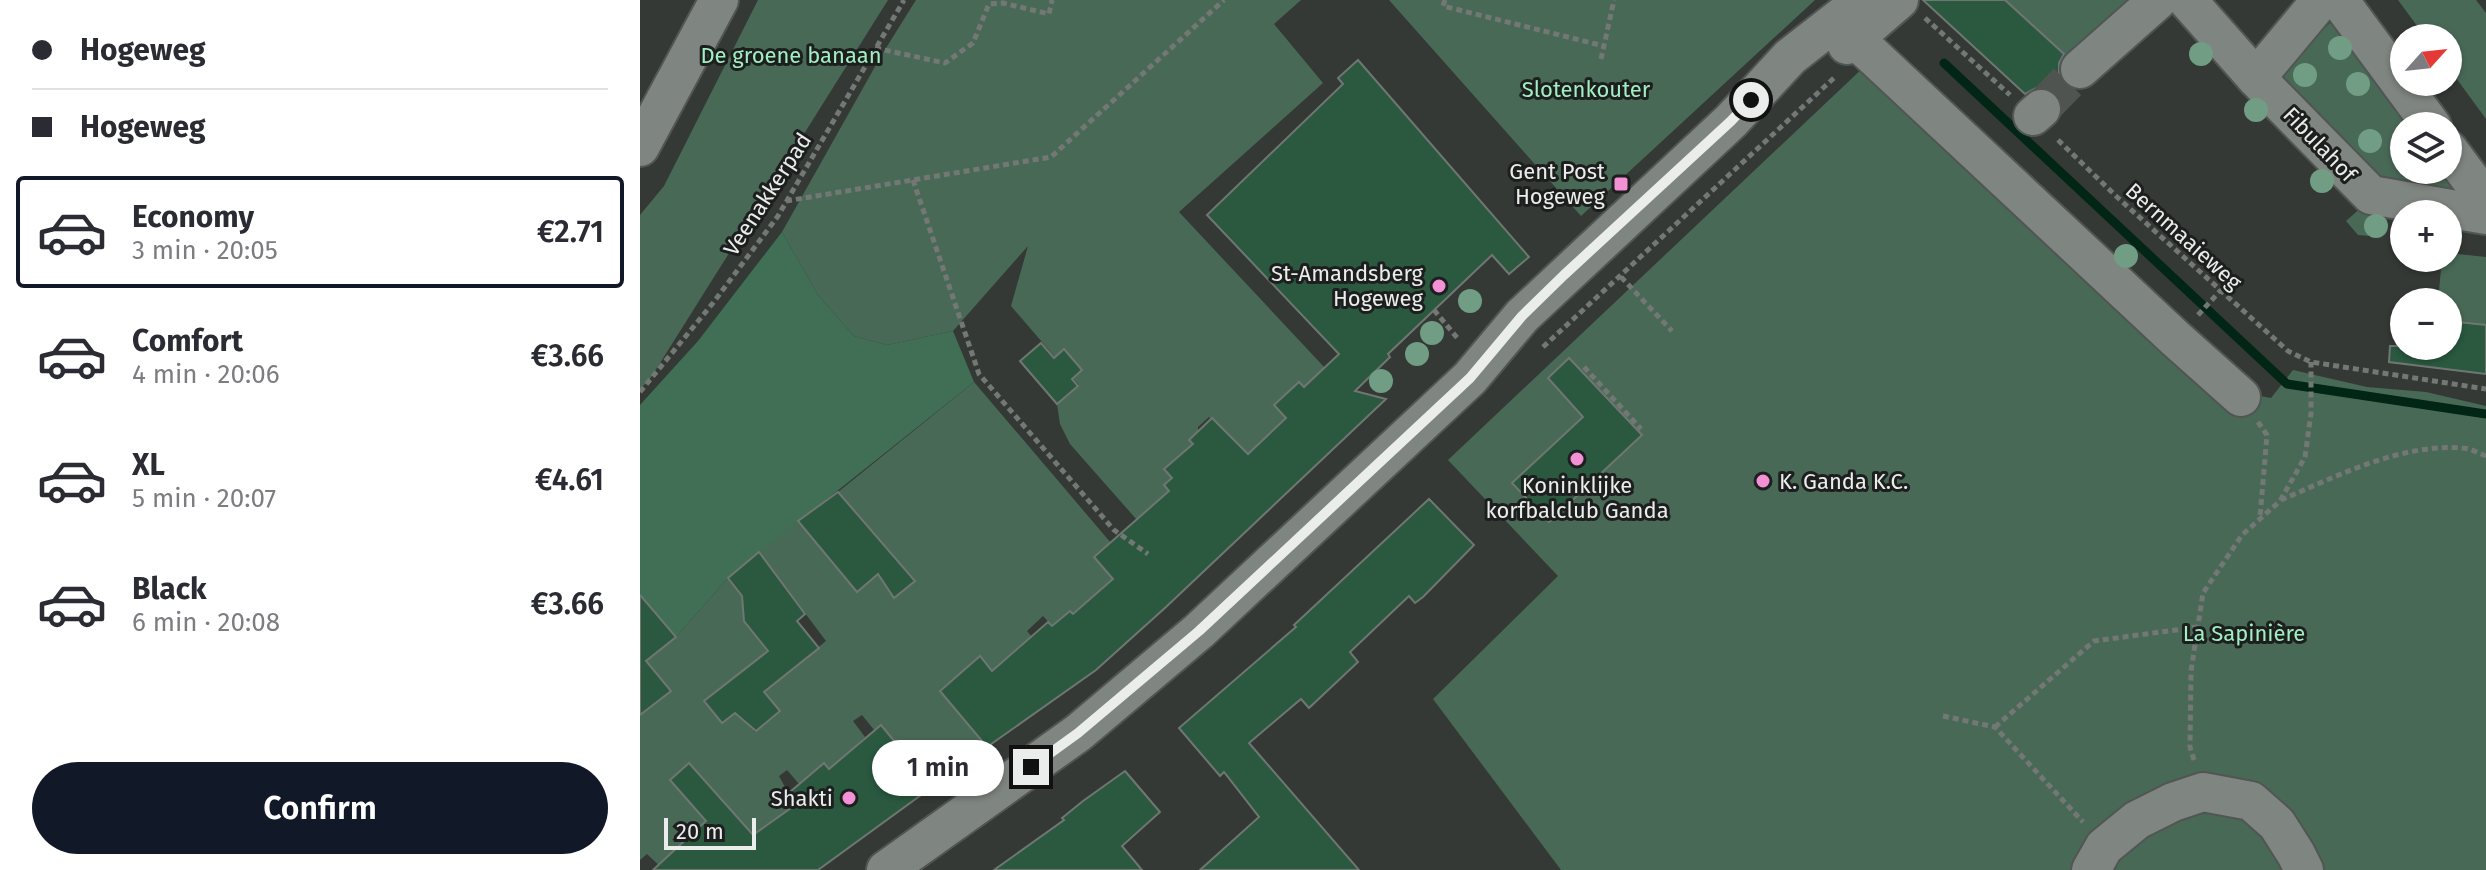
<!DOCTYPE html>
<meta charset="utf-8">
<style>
:root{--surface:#fff;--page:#f7f7f7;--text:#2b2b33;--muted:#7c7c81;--line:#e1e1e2;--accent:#111827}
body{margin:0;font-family:"Fira Sans",sans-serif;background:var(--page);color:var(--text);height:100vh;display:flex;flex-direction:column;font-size:30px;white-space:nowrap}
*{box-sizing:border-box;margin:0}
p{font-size:26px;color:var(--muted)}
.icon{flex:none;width:44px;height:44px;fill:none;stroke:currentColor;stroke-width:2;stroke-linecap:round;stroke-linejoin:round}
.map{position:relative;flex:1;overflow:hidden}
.panel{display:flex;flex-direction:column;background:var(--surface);width:640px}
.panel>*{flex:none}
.guide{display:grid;align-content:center;height:176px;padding:0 32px;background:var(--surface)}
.needle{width:52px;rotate:63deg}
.fabs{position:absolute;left:1750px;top:24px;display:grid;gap:16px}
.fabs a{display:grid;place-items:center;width:72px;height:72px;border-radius:50%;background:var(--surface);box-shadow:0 2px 6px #0004;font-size:40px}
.scale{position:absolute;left:24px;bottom:20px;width:92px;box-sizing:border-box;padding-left:8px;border:4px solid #eaedeb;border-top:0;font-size:22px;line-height:28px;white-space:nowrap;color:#eaedeb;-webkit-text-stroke:6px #1d1f1e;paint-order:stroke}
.end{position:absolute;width:36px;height:36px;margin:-18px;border:10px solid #eaedeb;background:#111;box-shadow:0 0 0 4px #111}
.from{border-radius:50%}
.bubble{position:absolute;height:56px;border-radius:28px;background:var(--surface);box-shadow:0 2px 6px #0004;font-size:26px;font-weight:600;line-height:56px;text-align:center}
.guide b{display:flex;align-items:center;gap:28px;height:76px;font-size:30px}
.guide b+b{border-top:2px solid var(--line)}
.guide i{width:20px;height:20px;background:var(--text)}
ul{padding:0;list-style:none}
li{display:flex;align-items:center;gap:24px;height:112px;margin:0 16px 12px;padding:0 16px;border:4px solid transparent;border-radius:8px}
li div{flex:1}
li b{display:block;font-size:30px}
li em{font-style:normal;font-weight:600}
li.current{border-color:var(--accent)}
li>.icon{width:72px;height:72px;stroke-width:1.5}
.action{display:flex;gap:16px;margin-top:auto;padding:16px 32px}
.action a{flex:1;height:92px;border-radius:48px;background:var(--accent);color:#fff;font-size:32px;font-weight:600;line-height:92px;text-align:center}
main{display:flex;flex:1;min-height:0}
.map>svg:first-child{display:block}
.green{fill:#496957;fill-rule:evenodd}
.forest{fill:#406f56}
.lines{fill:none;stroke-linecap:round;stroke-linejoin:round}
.stream{stroke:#012615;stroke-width:9}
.building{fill:#2a5940;stroke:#707672;stroke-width:2}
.minor-tunnel{stroke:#4f5451;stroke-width:38;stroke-dasharray:38 19;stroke-linecap:butt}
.minor-casing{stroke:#515553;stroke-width:42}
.path{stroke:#737875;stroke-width:5;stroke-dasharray:6 4;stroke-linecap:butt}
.minor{stroke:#7f8581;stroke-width:38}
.tree{fill:#709d84}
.route{stroke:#eaedeb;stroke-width:10}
.poi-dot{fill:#f391d6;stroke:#1d1f1e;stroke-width:3}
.labels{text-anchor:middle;stroke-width:6;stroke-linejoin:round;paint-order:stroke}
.park-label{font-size:22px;fill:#a1eec3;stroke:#1d1f1e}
.street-label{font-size:22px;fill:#eaedeb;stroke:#1d1f1e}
.poi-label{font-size:22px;fill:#eaedeb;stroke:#1d1f1e;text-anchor:end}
</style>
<main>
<section class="panel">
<div class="guide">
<b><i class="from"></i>Hogeweg</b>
<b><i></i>Hogeweg</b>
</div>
<ul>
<li class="current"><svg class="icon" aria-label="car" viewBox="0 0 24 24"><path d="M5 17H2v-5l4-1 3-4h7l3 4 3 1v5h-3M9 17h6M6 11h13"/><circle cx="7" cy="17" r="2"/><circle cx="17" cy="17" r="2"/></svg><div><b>Economy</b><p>3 min · 20:05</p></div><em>€2.71</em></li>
<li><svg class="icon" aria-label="car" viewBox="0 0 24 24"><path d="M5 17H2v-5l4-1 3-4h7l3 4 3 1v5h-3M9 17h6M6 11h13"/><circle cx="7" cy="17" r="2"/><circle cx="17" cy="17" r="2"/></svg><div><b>Comfort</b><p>4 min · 20:06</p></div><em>€3.66</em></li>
<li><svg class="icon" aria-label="car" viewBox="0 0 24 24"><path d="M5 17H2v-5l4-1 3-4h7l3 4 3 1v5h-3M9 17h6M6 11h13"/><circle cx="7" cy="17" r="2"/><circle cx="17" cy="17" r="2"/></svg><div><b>XL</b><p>5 min · 20:07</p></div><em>€4.61</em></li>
<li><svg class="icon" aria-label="car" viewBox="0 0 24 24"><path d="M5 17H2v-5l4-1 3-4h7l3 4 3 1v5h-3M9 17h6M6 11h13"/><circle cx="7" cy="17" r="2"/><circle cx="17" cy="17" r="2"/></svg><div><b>Black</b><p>6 min · 20:08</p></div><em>€3.66</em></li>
</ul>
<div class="action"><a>Confirm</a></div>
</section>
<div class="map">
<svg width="1846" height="870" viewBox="0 0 1846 870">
<rect width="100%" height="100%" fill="#343936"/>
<g class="green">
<path d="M118 0H248L10 379 0 389V215L24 186Z"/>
<path d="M276 0H661L634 24 683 83 539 212 685 368 664 387 659 382 634 405 646 418 617 445 616 461 569 417 558 427V432L575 470 532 478 524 485 529 491 497 520 430 444 420 424 417 404 439 385 371 306 388 246 313 331 247 345 214 336 178 295 142 232 241 56Z"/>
<path d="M749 0H1175L941 216Z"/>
<path d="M1365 0H1500L1434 63Z"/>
<path d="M1758 0H1836L1846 13V119L1808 67V38H1786Z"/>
<path d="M1692 21 1778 126H1764V170H1808L1820 189 1813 194 1747 180 1721 162 1642 79 1640 70Z"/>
<path d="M1226 65 1576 388 1631 398 1653 370 1727 387 1786 392 1846 406V870H921L793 699 918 576 808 460Z"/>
<path d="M1723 206 1743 215 1740 237 1718 235 1706 221Z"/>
<path d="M1808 253 1846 257V325L1808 321V302H1798L1802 258H1808Z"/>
<path d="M334 382 471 543 473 579 441 624 430 611 412 626 403 616 387 631 403 650 373 652 352 671 339 656 330 664 334 669 315 678 300 690 347 747 292 787 242 725 235 731 222 715 213 721 225 737 209 752 258 812 240 825 185 763 159 784 147 770 139 776 145 787 139 792 155 813 113 835 49 764 30 780 69 825 24 870 7 854 0 860V715L31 691 6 661 36 637 88 578 111 608 103 613 104 621 145 674 186 641 119 552 158 521 217 591 255 559 198 492ZM123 691 140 711 115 732 98 711Z"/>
</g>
<path class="forest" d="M142 232 178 295 214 336 247 345 313 331 334 382 88 578 36 637 0 595V405L58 341Z"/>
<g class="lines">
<path class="stream" d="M1304 63 1647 384 1846 414"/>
</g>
<g class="building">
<path d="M1283 0H1365L1424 54 1419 63V74L1423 83 1432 89 1421 101 1417 94 1407 88H1396L1385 94Z"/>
<path d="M718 60 889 257 869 274 852 255 748 354 750 357 715 391 746 399 526 607 456 670 347 747 300 691 340 656 352 671 408 622 412 626 430 611 433 614 473 579 454 557 529 491 524 485 532 478 524 469 553 444 549 440 572 418 608 454 646 418 634 405 659 382 664 387 699 354 567 215 703 84 698 78Z"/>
<path d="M1808 321 1846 325V374L1749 362 1750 346H1808Z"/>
<path d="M401 343 414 358 424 349 442 370 432 379 438 386 417 404 380 361Z"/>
<path d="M929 358 1002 435 909 522 872 483 943 417 908 378Z"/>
<path d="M198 492 275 581 254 598 238 574 217 592 158 521Z"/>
<path d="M789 499 834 545 783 597 775 603 769 596 710 652 718 662 669 708 661 699 609 743 719 870H560L619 817 584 772 580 776 539 728 656 627 654 625Z"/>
<path d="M119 552 165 614 157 621 179 648 124 692 140 711 116 731 95 713 82 723 64 701 128 651 104 621 102 596 88 578Z"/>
<path d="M0 595 36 637 6 661 31 691 0 715Z"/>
<path d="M241 725 292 787 178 870H13L66 821 30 780 49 763 113 835 151 808 143 798 184 763 189 769Z"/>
<path d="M485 771 520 812 482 846 502 870H354L424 820 422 818 443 801Z"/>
</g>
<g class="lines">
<path class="minor-tunnel" d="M1401 109 1440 69"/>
<defs>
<g id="minor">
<path d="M1547 0 1616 78 1731 195 1846 215"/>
<path d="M1699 0 1792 126"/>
<path d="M1207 13 1215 39 1536 339 1601 397"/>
<path d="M1207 45 1259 0"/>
<path d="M1440 69 1518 0"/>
<path d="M1616 78 1681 0"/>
<path d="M1393 116 1401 109"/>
<path d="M0 147 79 0"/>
<path d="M1808 149 1846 200"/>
<path d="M246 870 438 733 559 631 830 378 882 316 1091 121 1150 57 1223 0"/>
<path d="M1451 870 1464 847 1497 820 1533 802 1563 792 1611 801 1637 824 1656 854 1664 870"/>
</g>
</defs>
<use href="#minor" class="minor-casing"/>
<g class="path">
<path d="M805 0 803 6 964 46"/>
<path d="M1285 18 1370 95"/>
<path d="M235 48 305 63 333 43 349 4 363 3 409 14 412 0"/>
<path d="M961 59 974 0"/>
<path d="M1418 140 1477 197 1648 351 1671 362 1846 389"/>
<path d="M273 180 339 374 474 530 508 554"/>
<path d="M146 201 411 157 584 0"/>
<path d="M981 277 1032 331"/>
<path d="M794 310 819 340"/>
<path d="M1558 315 1581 290"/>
<path d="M903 347 1195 77"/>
<path d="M944 367 1001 429"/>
<path d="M0 392 73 303 138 216 264 0"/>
<path d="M1618 422 1627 435 1620 517"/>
<path d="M1641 500C1695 477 1761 443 1822 448 1830 448 1838 453 1846 456"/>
<path d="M1303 716 1355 727 1443 822"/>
<path d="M1355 727 1454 641 1558 627"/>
<path d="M1554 760 1550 747 1551 671 1563 593 1602 535 1640 501 1665 457 1671 413V362"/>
</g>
<use href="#minor" class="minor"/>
</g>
<g class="tree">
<circle cx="1700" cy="48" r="12"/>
<circle cx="1561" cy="54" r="12"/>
<circle cx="1665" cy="75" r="12"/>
<circle cx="1718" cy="84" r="12"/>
<circle cx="1616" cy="110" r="12"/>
<circle cx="1730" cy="141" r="12"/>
<circle cx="1682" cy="181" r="12"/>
<circle cx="1736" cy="226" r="12"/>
<circle cx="1486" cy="256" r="12"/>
<circle cx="830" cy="301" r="12"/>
<circle cx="792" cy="333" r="12"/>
<circle cx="777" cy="354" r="12"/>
<circle cx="741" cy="381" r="12"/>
</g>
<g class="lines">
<path class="route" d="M391 767 438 733 559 631 830 378 882 316 924 275 1091 121 1111 100"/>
</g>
<g class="poi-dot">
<rect x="973" y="176" width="16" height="16" rx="4"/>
<circle cx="799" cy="286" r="8"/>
<circle cx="937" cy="459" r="8"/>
<circle cx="1123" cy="481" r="8"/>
<circle cx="209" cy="798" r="8"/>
</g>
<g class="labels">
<g class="park-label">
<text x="151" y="63">De groene banaan</text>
<text x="946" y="97">Slotenkouter</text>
<text x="1604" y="641">La Sapinière</text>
</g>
<g class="street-label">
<text transform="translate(1680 144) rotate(46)" y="8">Fibulahof</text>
<text transform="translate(127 194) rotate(-57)" y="8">Veenakkerpad</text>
<text transform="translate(1544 236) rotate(42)" y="8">Bernmaaieweg</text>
</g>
<g class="poi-label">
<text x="965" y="179">Gent Post<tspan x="965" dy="25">Hogeweg</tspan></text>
<text x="783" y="281">St-Amandsberg<tspan x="783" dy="25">Hogeweg</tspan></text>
<text x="1139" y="489" text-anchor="start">K. Ganda K.C.</text>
<text x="937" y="493" text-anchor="middle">Koninklijke<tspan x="937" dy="25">korfbalclub Ganda</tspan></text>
<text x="193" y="806">Shakti</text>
</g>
</g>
</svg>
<div class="fabs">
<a><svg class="needle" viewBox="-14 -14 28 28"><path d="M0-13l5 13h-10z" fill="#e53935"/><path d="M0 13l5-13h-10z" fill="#7c7c81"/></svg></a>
<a><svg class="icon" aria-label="layers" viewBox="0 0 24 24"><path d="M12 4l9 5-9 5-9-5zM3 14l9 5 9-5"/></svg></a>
<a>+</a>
<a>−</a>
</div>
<div class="scale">20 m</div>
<i class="end from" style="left:1111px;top:100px"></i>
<i class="end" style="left:391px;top:767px"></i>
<div class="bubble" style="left:232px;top:740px;width:132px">1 min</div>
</div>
</main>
